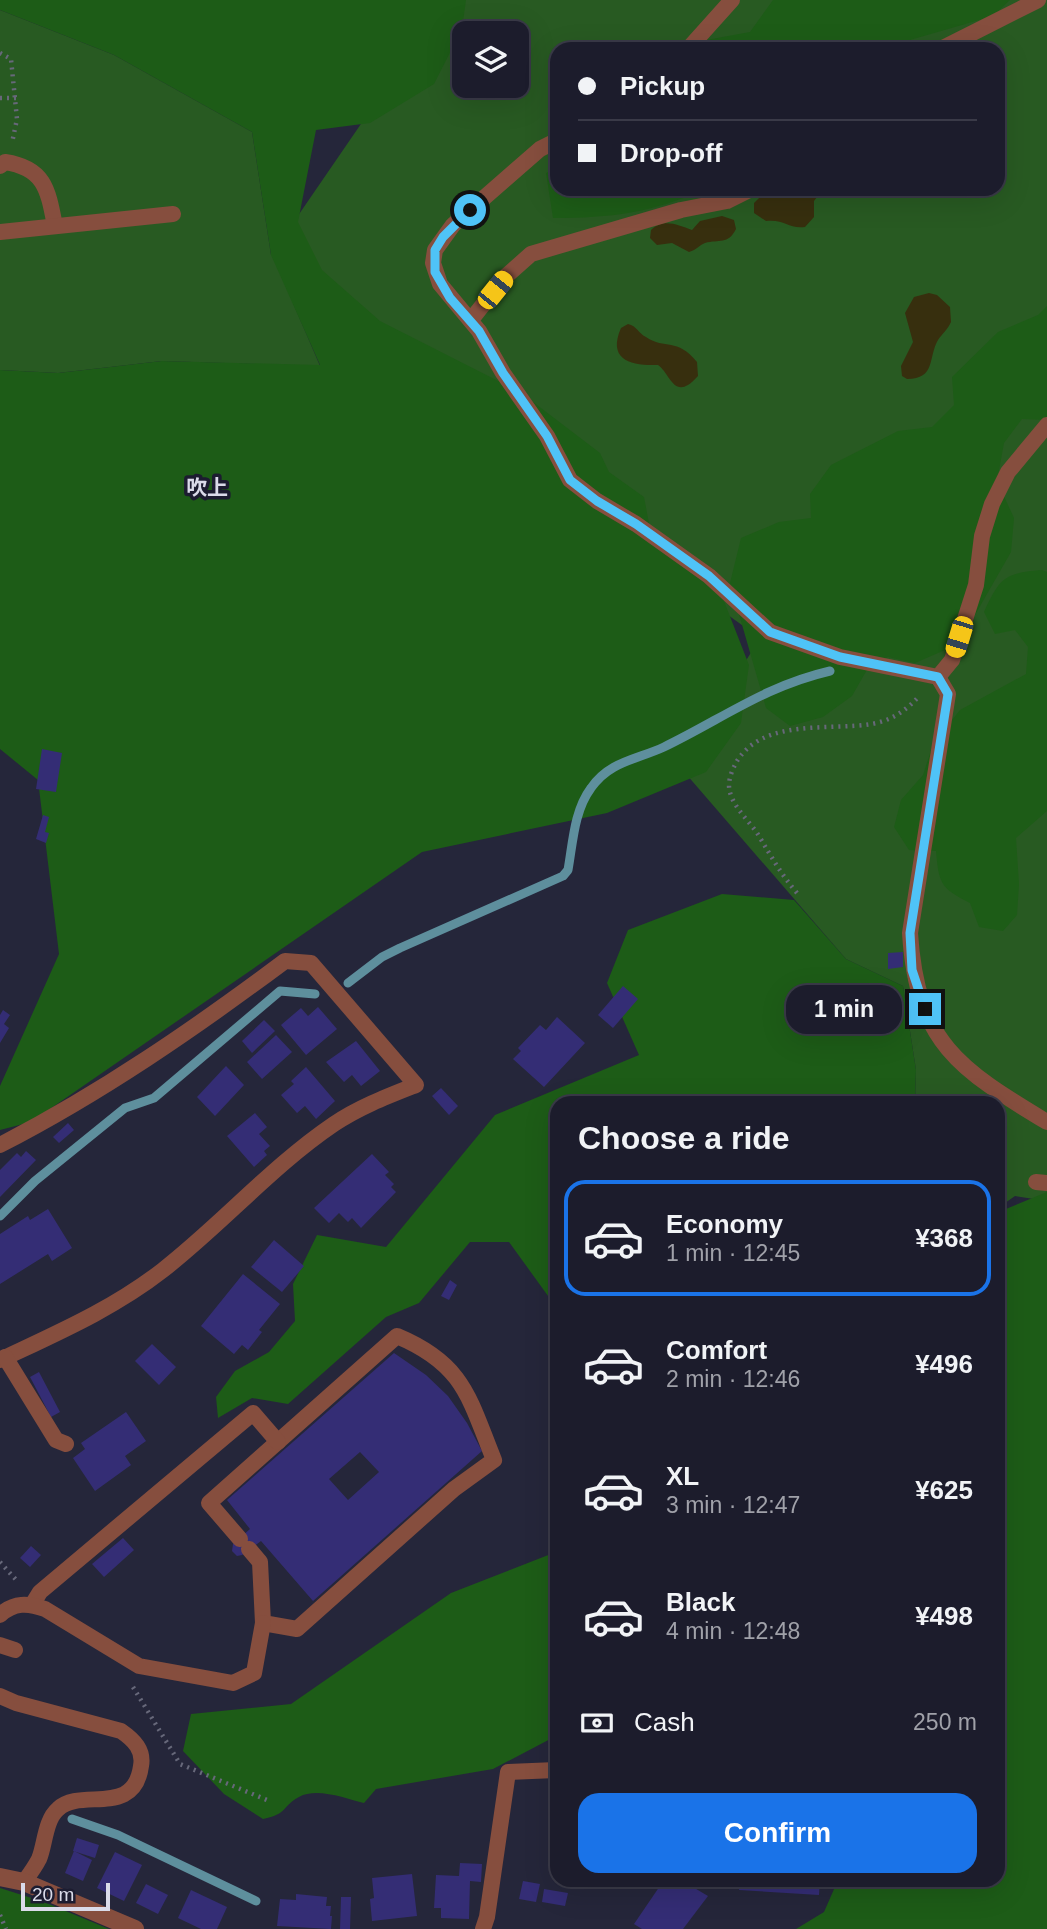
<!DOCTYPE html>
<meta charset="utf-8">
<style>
:root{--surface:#1c1c2c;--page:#292938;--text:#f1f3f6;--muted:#a0a1a9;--line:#3a3a48;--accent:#1a73e8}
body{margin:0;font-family:Arial,"Noto Sans JP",sans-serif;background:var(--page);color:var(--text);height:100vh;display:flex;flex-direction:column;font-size:26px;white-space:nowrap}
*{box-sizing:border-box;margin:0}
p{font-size:23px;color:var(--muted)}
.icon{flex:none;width:38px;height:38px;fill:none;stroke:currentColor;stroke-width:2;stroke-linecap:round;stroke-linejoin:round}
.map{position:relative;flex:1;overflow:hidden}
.drawer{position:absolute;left:550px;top:1096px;width:455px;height:791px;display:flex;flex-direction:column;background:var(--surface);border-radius:21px;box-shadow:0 7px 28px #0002,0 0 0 2px var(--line)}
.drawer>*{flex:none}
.hud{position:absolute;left:550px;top:42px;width:455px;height:154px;border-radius:21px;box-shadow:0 7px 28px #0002,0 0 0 2px var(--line);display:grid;align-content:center;height:154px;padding:0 28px;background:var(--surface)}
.controls{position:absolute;left:452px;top:21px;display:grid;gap:14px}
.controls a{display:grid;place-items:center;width:77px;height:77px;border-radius:14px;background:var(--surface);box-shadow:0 7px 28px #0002,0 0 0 2px var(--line);font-size:35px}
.scale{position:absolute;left:21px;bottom:18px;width:89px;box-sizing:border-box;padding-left:7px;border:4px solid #dadbe9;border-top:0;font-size:19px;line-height:24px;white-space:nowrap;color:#dadbe9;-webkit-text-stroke:5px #1c1c30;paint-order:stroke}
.end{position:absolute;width:32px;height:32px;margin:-16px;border:9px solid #4fc3f7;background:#111;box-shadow:0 0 0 4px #111}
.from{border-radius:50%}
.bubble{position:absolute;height:49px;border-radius:21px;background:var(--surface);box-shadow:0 7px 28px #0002,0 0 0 2px var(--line);font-size:23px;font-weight:700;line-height:49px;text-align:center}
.car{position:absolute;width:21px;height:42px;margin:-21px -10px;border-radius:9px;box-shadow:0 0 5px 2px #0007;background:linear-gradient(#f5c518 24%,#345 0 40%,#f5c518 0 76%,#345 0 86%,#f5c518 0)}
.hud b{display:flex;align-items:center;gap:24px;height:66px;font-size:26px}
.hud b+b{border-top:2px solid var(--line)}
.hud i{width:18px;height:18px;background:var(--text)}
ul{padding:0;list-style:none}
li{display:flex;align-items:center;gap:21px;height:116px;margin:0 14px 10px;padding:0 14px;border:4px solid transparent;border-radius:21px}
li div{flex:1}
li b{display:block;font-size:26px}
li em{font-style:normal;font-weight:700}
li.current{border-color:var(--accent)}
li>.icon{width:63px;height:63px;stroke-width:1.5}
h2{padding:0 28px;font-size:32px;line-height:84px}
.pay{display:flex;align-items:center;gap:18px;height:77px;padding:0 28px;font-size:26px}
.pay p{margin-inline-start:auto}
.button{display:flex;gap:14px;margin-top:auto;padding:14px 28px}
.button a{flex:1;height:80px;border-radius:21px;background:var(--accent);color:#fff;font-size:28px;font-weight:700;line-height:80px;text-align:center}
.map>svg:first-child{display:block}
.green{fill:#285a22;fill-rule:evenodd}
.forest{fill:#1d5c17}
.sand{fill:#372f0e}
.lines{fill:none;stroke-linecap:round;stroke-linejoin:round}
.stream{stroke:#5e8f9d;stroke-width:9}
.building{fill:#342d75;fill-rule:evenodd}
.path{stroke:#67687a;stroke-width:4.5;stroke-dasharray:2 5;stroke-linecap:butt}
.lane{stroke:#864e3e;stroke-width:16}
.street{stroke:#864e3e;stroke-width:18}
.route{stroke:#4fc3f7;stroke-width:9}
.labels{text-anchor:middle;stroke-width:7;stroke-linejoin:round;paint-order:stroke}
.neighbourhood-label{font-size:21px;font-weight:bold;fill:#dadbe9;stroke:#1c1c30}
</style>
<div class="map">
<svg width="1047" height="1929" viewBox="0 0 1047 1929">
<rect width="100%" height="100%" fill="#25263a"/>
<path class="green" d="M446 0H1047V1201L1015 1196 1005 1203 998 1201V1102H915L916 1070 903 986 846 959 680 767 760 638 293 303 320 366 162 361 58 373 0 370V10L114 55 252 132 271 255ZM464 33H516V86H464ZM556 49H998V189H556Z"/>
<g class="forest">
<path d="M0 0H466L462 29 434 84 370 123 316 130 298 222 322 270 380 321 520 392 600 453 609 472 644 497 651 534 715 578 749 665 741 723 706 772 607 813 422 852 31 1122 0 1130V1086L59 954 38 780 0 749V370L58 373 162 361 320 365 271 255 252 132 114 55 0 10Z"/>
<path d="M773 0H1010L993 16 910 40 901 49H674L679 45 750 32Z"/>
<path d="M556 168V189H705C652 213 611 218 553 218L546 173Z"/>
<path d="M1047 306V420L1022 419 1004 443 997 481 1014 518 1011 552 975 615 945 650 915 663 888 657 868 668 852 696 823 717 790 726 766 708 730 583 741 538 779 522 811 518 810 494 831 465 898 431 932 427 954 405 952 377 998 332 1038 315Z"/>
<path d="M1042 570 1047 572V811L1016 838 1019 884 1017 915 1003 931 979 927 970 903C940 888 939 883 936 851L909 850 894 827 901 800 923 775 933 744 960 710 1026 674 1028 647 1015 630 995 634 984 612C1000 578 1004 573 1042 570Z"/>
<path d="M722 894 794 900 846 959 903 986 916 1070 915 1102H556V1307L509 1242H470L419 1303 386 1317 288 1404 252 1398 218 1418 216 1397 235 1371 269 1352 295 1321 293 1284 317 1235 386 1247 495 1115 639 1055 607 983 628 930Z"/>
<path d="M1047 1192V1929H796L824 1912 838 1880H998V1209L1001 1211Z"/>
<path d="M556 1552V1736L493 1769 376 1789 364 1803C346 1799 317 1787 299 1797 281 1807 288 1814 263 1819L224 1794 183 1751 191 1714 291 1704 451 1593Z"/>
<path d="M0 1888 44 1902 109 1929H0Z"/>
</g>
<g class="sand">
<path d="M823 189 814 201V217L805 227C788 229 785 219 766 221L754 213V203L767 190Z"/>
<path d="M722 216 734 220 736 229C728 245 719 239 705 243 699 245 697 250 689 252L672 243 657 245 650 238 651 230C664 218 677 225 692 230L700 221Z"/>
<path d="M929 293 937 295 950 307 951 322C948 329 942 334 938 340 928 357 936 379 907 379L902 376 901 366 913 342 905 313 914 297Z"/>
<path d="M628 324C637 326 638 333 646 337 665 350 677 337 697 362L698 376C674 403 671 374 658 365 631 366 607 360 621 328Z"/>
</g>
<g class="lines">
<g class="stream">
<path d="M348 983 382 957 400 948 563 876 568 870C573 842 574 811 591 788 610 761 636 760 664 747 722 719 765 686 830 671"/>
<path d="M0 1216 35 1181 125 1108 154 1098 280 991 315 994"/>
<path d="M72 1819 118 1835 256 1901"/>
</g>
</g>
<g class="building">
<path d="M42 749 62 753 56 792 36 789Z"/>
<path d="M43 815 49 817 45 832 49 833 46 843 36 839Z"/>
<path d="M903 952V967L888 969V953Z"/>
<path d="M623 986 638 999 613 1028 598 1015Z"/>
<path d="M318 1007 337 1029 306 1055 281 1025 301 1008 308 1016Z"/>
<path d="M3 1010 10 1015 4 1024 9 1028 0 1043V1015Z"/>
<path d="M557 1017 585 1043 544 1087 513 1059 521 1051 518 1048 540 1025 546 1030Z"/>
<path d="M264 1020 275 1031 252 1053 242 1041Z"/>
<path d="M276 1035 292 1052 262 1079 247 1062Z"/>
<path d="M356 1041 380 1071 361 1086 352 1075 344 1082 326 1062Z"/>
<path d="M226 1066 244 1085 215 1116 197 1097Z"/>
<path d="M306 1067 335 1101 316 1119 305 1106 297 1113 281 1095 294 1084 291 1081Z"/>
<path d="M441 1088 458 1106 449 1115 432 1096Z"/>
<path d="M255 1113 267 1127 259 1134 270 1146 264 1151 267 1155 254 1167 227 1136Z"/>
<path d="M68 1123 74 1130 59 1143 53 1137Z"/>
<path d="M26 1151 36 1160 0 1197V1170L17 1153 21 1157Z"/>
<path d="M372 1154 389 1172 385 1175 394 1184 391 1187 396 1192 361 1228 352 1218 348 1222 339 1213 329 1223 314 1208Z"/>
<path d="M48 1209 72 1248 52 1261 48 1254 0 1284V1234L28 1216 30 1220Z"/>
<path d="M274 1240 304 1266 282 1292 251 1267Z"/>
<path d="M243 1274 280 1304 259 1330 262 1332 248 1350 242 1345 234 1354 201 1326Z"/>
<path d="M450 1280 457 1285 449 1300 441 1296Z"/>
<path d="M152 1344 176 1367 159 1385 135 1361Z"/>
<path d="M394 1353 426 1375 448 1396 467 1423 482 1451 313 1601 261 1541 242 1555 237 1556 232 1551 233 1544 250 1529 227 1500ZM360 1452 379 1472 348 1500 329 1479Z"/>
<path d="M39 1372 60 1412 51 1417 30 1377Z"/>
<path d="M126 1412 146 1441 125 1456 131 1465 95 1491 73 1458 85 1449 81 1443Z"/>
<path d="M123 1538 134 1550 104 1577 92 1564Z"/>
<path d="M31 1546 41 1555 30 1567 20 1558Z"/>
<path d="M77 1838 99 1845 95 1858 73 1851Z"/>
<path d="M74 1851 92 1860 83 1881 65 1873Z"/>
<path d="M115 1852 142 1865 124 1901 97 1888Z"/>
<path d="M460 1863 482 1864 481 1882 470 1881 469 1919 441 1918V1908H434L436 1875 459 1876Z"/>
<path d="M412 1874 417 1916 372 1921 370 1899 374 1898 372 1878Z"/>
<path d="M664 1880H681L708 1896 683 1929H642L634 1924Z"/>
<path d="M740 1880H820L819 1895 739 1890Z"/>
<path d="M523 1881 540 1884 536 1902 519 1899Z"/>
<path d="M146 1884 168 1895 158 1914 136 1903Z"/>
<path d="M544 1889 568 1893 565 1906 542 1902Z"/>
<path d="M191 1890 227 1907 217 1929H201L178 1918Z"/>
<path d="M296 1894 327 1897 326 1906H331L330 1916H332L331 1929 277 1926 280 1899 296 1900Z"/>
<path d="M341 1897H351L350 1929H340Z"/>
</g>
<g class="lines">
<g class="path">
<path d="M0 53 11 59 17 119 12 143"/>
<path d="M0 98H16"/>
<path d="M797 893C781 874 772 858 759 836 749 820 730 805 729 786 729 777 733 768 737 761 764 718 828 731 871 724 891 721 907 710 920 695"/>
<path d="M0 1562 18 1582"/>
<path d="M133 1687 180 1764 267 1800"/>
<path d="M0 1915 6 1929"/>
</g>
<g class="lane">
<path d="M688 49 732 0"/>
<path d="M941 49 1038 0"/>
<path d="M556 141 540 149 453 225 435 250 433 263 440 284 479 331 503 373 547 436 570 480 597 501 636 524 709 576 770 632 840 657 938 677"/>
<path d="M0 166 5 162C45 168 48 190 55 226"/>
<path d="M0 232 173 214"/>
<path d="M471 320 504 278 531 254 681 210 727 201 751 189"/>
<path d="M938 677 948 694 910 933C917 1043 959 1069 1047 1122"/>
<path d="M938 677 952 660 976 585 982 536 992 504 1008 472 1047 425"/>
<path d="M0 1145C101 1093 194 1029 285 961L311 963 416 1085C388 1096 359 1107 334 1124 272 1166 222 1224 163 1270 113 1309 57 1333 0 1360"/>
<path d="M1036 1182 1047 1183"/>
<path d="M5 1357 56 1440 66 1444"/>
<path d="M240 1539 209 1503 397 1336C464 1364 469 1398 494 1460L454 1489 297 1629 263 1623 260 1562 249 1549"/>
<path d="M32 1605 40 1592 253 1413 278 1442"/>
<path d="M0 1615C14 1602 28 1603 45 1609L139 1666 233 1683 254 1673 263 1623"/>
<path d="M0 1645 15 1650"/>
<path d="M0 1696 16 1703 121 1731C134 1740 144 1750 141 1766 134 1818 81 1787 58 1809 45 1820 45 1845 39 1859 35 1867 29 1875 24 1882"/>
<path d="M483 1929 487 1917 508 1772 556 1770"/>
</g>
<path class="street" d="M0 1877 24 1882 135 1929"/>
</g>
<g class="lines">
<path class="route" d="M470 210 443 237 435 250V272L450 298 479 331 503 373 547 436 570 480 597 501 636 524 709 576 770 632 840 657 938 677 948 694 910 933 912 970 925 1009"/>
</g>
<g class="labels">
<g class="neighbourhood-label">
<text x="207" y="495">吹上</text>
</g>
</g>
</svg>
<div class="controls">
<a><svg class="icon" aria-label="layers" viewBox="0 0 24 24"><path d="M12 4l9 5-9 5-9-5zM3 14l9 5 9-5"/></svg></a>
</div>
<div class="scale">20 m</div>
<i class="end from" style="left:470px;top:210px"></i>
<i class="end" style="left:925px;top:1009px"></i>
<div class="bubble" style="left:786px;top:985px;width:116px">1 min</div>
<i class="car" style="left:495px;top:290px;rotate:39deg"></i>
<i class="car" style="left:959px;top:637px;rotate:197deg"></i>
<div class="hud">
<b><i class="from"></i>Pickup</b>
<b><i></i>Drop-off</b>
</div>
<section class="drawer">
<h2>Choose a ride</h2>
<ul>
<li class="current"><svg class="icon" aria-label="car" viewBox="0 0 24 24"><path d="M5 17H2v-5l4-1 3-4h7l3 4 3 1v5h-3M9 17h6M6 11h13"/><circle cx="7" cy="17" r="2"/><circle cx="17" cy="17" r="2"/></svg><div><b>Economy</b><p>1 min · 12:45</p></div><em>¥368</em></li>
<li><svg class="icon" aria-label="car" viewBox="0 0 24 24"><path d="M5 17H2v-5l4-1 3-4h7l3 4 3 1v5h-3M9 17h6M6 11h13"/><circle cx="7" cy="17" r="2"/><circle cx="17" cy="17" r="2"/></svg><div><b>Comfort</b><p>2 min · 12:46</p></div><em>¥496</em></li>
<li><svg class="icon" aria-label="car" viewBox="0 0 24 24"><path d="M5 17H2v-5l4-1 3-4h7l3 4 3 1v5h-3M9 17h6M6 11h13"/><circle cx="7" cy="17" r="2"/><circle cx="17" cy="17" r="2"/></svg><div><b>XL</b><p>3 min · 12:47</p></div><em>¥625</em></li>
<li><svg class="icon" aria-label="car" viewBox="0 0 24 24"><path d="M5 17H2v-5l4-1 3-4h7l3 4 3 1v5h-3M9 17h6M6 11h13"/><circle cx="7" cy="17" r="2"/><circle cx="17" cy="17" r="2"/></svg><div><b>Black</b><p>4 min · 12:48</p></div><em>¥498</em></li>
</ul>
<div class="pay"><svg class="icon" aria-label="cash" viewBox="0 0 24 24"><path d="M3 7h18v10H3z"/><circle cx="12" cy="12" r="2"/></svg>Cash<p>250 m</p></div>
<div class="button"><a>Confirm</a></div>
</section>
</div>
